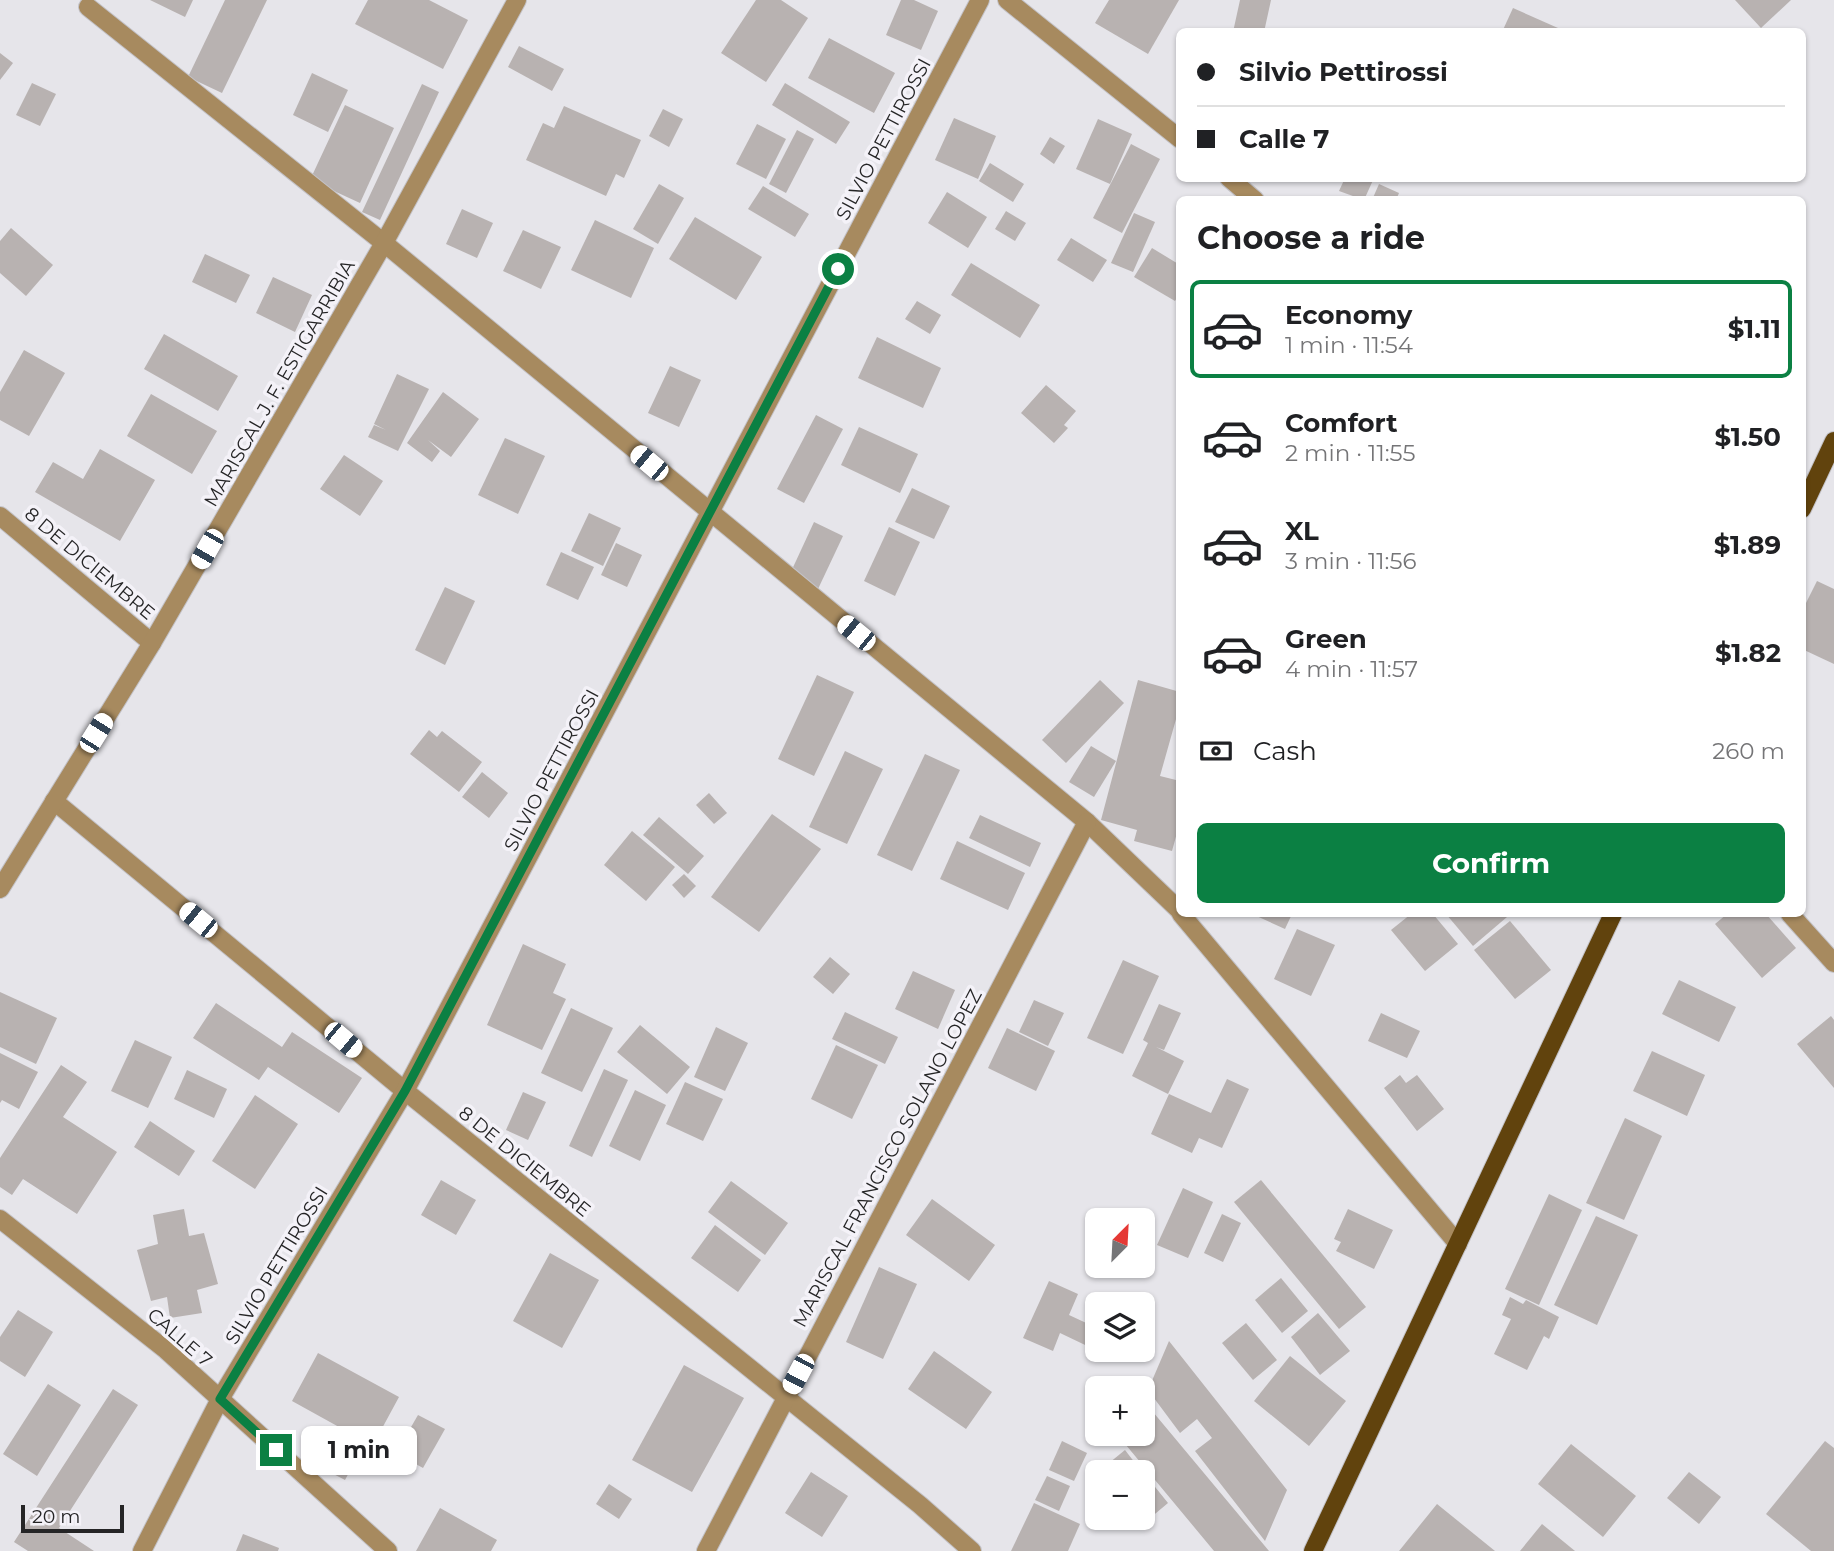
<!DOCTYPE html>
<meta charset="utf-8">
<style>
:root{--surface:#fff;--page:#f6f6f6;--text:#202124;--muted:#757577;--line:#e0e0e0;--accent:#0b8043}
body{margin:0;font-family:Montserrat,sans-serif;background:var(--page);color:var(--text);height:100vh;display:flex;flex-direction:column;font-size:26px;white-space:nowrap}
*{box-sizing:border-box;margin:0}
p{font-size:23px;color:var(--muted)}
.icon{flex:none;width:38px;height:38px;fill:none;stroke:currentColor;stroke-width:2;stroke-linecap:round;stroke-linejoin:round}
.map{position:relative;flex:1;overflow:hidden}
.drawer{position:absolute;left:1176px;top:196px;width:630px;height:721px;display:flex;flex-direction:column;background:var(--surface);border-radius:10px;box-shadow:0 2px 5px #0004}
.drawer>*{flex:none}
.hud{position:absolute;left:1176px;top:28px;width:630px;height:154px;border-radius:10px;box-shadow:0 2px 5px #0004;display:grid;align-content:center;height:154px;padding:0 21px;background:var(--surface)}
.needle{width:46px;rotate:24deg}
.tools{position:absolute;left:1085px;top:1208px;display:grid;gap:14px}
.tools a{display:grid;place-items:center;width:70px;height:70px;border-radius:10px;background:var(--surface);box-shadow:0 2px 5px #0004;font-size:35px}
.scale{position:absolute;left:21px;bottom:18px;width:103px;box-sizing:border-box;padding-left:7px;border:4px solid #252526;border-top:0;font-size:19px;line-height:24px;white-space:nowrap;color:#252526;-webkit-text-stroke:5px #f4f2f8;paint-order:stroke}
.end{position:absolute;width:32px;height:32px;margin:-16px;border:9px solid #0b8043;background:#fff;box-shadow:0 0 0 4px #fff}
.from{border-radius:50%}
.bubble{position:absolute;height:49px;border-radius:10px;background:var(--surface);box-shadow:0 2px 5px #0004;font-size:23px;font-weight:700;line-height:49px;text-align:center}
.car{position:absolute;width:21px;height:42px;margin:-21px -10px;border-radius:9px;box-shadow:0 0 5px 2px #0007;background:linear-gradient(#fff 24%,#345 0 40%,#fff 0 76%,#345 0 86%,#fff 0)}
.hud b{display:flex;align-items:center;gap:24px;height:66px;font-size:26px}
.hud b+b{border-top:2px solid var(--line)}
.hud i{width:18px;height:18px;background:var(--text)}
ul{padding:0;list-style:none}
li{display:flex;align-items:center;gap:21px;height:98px;margin:0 14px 10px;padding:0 7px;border:4px solid transparent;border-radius:10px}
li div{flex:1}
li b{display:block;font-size:26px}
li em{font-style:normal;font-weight:700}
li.selected{border-color:var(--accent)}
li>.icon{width:63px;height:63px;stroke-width:1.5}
h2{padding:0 21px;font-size:32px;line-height:84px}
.pay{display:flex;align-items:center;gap:18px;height:77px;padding:0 21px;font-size:26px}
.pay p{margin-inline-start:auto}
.action{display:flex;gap:14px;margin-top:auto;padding:14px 21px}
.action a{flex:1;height:80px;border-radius:10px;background:var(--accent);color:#fff;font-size:28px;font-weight:700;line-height:80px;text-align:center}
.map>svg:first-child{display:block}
.building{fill:#b8b2b1}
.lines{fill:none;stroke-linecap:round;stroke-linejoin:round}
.street-casing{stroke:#c3c2c7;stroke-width:20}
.primary-casing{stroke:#c3c2c7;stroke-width:20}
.street{stroke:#a78a5f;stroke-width:18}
.primary{stroke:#61430d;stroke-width:18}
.route{stroke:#0b8043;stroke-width:9}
.labels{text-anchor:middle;stroke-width:7;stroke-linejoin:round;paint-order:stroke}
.street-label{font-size:19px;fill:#252526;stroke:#f4f2f8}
</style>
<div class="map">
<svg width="1834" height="1551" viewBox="0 0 1834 1551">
<rect width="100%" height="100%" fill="#e6e5ea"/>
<g class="building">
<path d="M150 0H193L185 17Z"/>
<path d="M225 0H267L222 93 188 77Z"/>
<path d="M368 0H429L468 20 443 69 355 24Z"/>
<path d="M756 0H781L808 18 766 82 721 53Z"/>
<path d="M901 0H914L938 11 921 50 886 35Z"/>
<path d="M1109 0H1179L1148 54 1095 23Z"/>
<path d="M1240 0H1271L1264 32H1233Z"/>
<path d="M1735 0H1791L1761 28Z"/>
<path d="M1513 8 1558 28 1556 32H1502Z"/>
<path d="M829 38 895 73 874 113 808 78Z"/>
<path d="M519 46 564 69 552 91 508 67Z"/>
<path d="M0 53 13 63 0 80Z"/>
<path d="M312 73 348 90 328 132 293 115Z"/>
<path d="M32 83 56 94 40 126 16 115Z"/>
<path d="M785 83 850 122 836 144 772 105Z"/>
<path d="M422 84 439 92 380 220 362 212Z"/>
<path d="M345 105 394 128 360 203 310 180Z"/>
<path d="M564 106 641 140 624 178 616 174 606 196 526 160 543 123 554 128Z"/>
<path d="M663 109 683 119 669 147 649 136Z"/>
<path d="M954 118 996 136 978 179 935 160Z"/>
<path d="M1098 119 1132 134 1110 184 1076 169Z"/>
<path d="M757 124 786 139 766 179 736 164Z"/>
<path d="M797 130 814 139 786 193 769 184Z"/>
<path d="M1050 137 1065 146 1054 164 1040 154Z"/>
<path d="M1131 144 1160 159 1122 233 1093 218Z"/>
<path d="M990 163 1024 184 1013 202 979 181Z"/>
<path d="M1345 178H1374L1364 200 1339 191Z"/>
<path d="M659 184 684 198 658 244 633 229Z"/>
<path d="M1379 184 1399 193 1396 200H1372Z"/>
<path d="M763 186 809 214 795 237 748 209Z"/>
<path d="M947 192 987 217 968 248 928 223Z"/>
<path d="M462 209 493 223 477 258 446 244Z"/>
<path d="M1006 211 1026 223 1015 241 995 229Z"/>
<path d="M1134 213 1155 222 1133 272 1111 263Z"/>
<path d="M695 217 762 257 736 300 669 259Z"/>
<path d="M595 220 654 248 631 298 571 270Z"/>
<path d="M11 228 53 265 26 296 0 273V241Z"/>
<path d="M523 230 561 247 541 289 503 271Z"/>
<path d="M1071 238 1107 260 1093 282 1057 260Z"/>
<path d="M1152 248 1180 265V293L1175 301 1134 277Z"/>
<path d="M205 254 250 275 236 303 192 282Z"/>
<path d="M971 263 1040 305 1020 338 951 295Z"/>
<path d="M273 277 312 295 295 332 256 313Z"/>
<path d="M917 301 941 315 930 334 905 319Z"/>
<path d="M164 334 238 376 218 411 144 369Z"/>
<path d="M877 337 941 368 923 408 858 378Z"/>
<path d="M24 350 65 373 29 436 0 420V392Z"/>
<path d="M670 366 701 380 679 427 648 413Z"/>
<path d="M397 374 429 389 398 451 368 437 374 425 386 430 374 424Z"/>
<path d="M1046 385 1076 411 1064 425 1068 428 1054 443 1021 413Z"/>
<path d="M443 392 479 419 451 457 428 440 440 451 432 462 407 443Z"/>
<path d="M151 394 217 431 192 474 127 436Z"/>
<path d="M816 415 843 429 804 503 777 489Z"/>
<path d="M859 427 918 454 900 493 841 465Z"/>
<path d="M505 438 545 456 518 514 478 495Z"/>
<path d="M100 449 155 480 120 541 35 492 53 462 83 479Z"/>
<path d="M344 455 383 481 360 516 320 489Z"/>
<path d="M912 488 950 506 934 539 895 522Z"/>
<path d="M589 513 621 528 603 566 571 551Z"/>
<path d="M814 522 843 536 818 589 789 576Z"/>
<path d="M889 527 920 542 895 596 864 581Z"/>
<path d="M616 543 642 555 627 587 601 575Z"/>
<path d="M561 552 594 567 578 600 546 585Z"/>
<path d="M1817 581 1834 589V664L1802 649V611Z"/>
<path d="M445 587 475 601 445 665 415 650Z"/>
<path d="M817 675 854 692 814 776 778 759Z"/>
<path d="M1100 680 1124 703 1066 763 1042 740Z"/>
<path d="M1138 680 1180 692V705L1160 776 1180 781V822L1172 851 1134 841 1137 830 1101 820Z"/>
<path d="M429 730 437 737 442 731 482 762 459 792 410 754Z"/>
<path d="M1091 746 1116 761 1094 797 1069 782Z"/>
<path d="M845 751 883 769 847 844 809 827Z"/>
<path d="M925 754 960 770 912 871 877 855Z"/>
<path d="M482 772 508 793 489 818 462 797Z"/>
<path d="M709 793 727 813 714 824 696 805Z"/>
<path d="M772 814 821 849 759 932 711 897Z"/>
<path d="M980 815 1041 843 1030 867 969 838Z"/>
<path d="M659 817 704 856 688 874 643 835Z"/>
<path d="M632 831 675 867 646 901 604 865Z"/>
<path d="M957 841 1025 873 1008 910 940 879Z"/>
<path d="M684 874 696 886 684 898 672 885Z"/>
<path d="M1252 914H1292L1285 929Z"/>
<path d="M1411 914H1433L1458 944 1425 971 1391 930Z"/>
<path d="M1446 914H1504L1507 917 1473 946Z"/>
<path d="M1727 914H1766L1796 948 1762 978 1715 924Z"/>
<path d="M1510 921 1551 970 1515 999 1474 950Z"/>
<path d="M1297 929 1335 945 1311 996 1274 979Z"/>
<path d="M523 944 566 964 553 993 566 999 542 1050 487 1025Z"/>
<path d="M830 957 850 974 833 994 813 977Z"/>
<path d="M1123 960 1159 976 1123 1054 1087 1038Z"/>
<path d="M913 971 955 990 938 1029 895 1009Z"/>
<path d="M1679 980 1736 1007 1719 1042 1662 1014Z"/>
<path d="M0 992 57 1018 36 1064 0 1047Z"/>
<path d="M1034 1000 1064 1013 1048 1046 1019 1032Z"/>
<path d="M216 1003 282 1047 292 1032 362 1078 339 1113 268 1067 259 1080 193 1038Z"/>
<path d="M1159 1004 1181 1013 1164 1050 1156 1047 1184 1061 1168 1094 1132 1076 1148 1043 1143 1040Z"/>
<path d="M571 1008 613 1028 582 1092 541 1073Z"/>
<path d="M845 1012 898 1037 885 1064 832 1039Z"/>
<path d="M1381 1013 1420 1031 1407 1058 1368 1041Z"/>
<path d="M1831 1016 1834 1020V1088L1797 1044Z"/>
<path d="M640 1025 690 1067 667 1094 617 1052Z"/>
<path d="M716 1027 748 1043 725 1091 694 1077Z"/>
<path d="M1007 1028 1055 1051 1036 1091 988 1068Z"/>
<path d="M135 1040 172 1057 148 1108 111 1091Z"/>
<path d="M836 1045 878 1065 852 1119 811 1099Z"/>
<path d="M1652 1051 1705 1075 1687 1116 1633 1091Z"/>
<path d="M0 1053 38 1072 19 1109 2 1100 0 1103Z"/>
<path d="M61 1065 87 1082 63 1117 117 1152 77 1214 23 1179 12 1195 0 1187V1158Z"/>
<path d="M604 1069 628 1080 592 1157 569 1146Z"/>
<path d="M187 1070 227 1089 214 1118 174 1099Z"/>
<path d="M1400 1075 1406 1083 1417 1075 1444 1109 1417 1131 1384 1088Z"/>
<path d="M1227 1079 1249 1089 1222 1148 1199 1138 1192 1153 1151 1134 1169 1094 1211 1113Z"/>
<path d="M685 1082 723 1099 703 1141 666 1124Z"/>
<path d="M635 1090 666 1105 640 1161 609 1146Z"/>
<path d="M523 1092 546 1102 528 1140 506 1130Z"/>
<path d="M255 1095 298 1124 255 1189 212 1161Z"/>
<path d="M1625 1118 1662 1136 1624 1220 1586 1203Z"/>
<path d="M150 1121 195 1151 179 1176 134 1147Z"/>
<path d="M441 1180 476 1200 456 1235 421 1215Z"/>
<path d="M1261 1180 1366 1307 1339 1329 1234 1202Z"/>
<path d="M731 1181 788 1223 765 1255 708 1212Z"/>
<path d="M1183 1188 1213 1202 1188 1258 1157 1245Z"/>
<path d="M1549 1194 1582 1210 1539 1305 1505 1289Z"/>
<path d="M932 1199 995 1245 969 1281 906 1235Z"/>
<path d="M184 1209 189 1236 204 1233 218 1284 197 1290 202 1313 170 1318 167 1297 151 1301 137 1250 158 1244 153 1215Z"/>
<path d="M1348 1209 1393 1230 1374 1269 1336 1251 1341 1242 1334 1239Z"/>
<path d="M1222 1214 1241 1223 1223 1262 1204 1253Z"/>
<path d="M1596 1216 1638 1235 1597 1325 1554 1305Z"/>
<path d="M715 1225 761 1260 738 1292 691 1258Z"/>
<path d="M550 1253 599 1280 562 1348 513 1321Z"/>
<path d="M879 1267 917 1284 883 1359 846 1342Z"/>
<path d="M1281 1278 1308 1311 1282 1333 1255 1300Z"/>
<path d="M1049 1281 1078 1294 1069 1315 1097 1328V1349H1106L1104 1354 1060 1333 1053 1351 1023 1338Z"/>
<path d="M1510 1297 1523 1304 1526 1300 1559 1317 1549 1339 1544 1336 1527 1370 1494 1354 1511 1319 1502 1315Z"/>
<path d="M18 1310 53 1332 25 1377 0 1361V1337Z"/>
<path d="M1318 1313 1350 1351 1320 1375 1291 1337Z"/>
<path d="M1246 1323 1277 1360 1253 1380 1222 1343Z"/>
<path d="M1169 1341 1287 1490 1265 1541 1195 1451 1212 1438 1197 1419 1180 1433 1148 1390Z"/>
<path d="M934 1351 992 1392 966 1429 908 1389Z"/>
<path d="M318 1353 399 1397 373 1445 366 1441 345 1480 318 1466 339 1427 292 1401Z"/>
<path d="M1290 1356 1346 1401 1309 1446 1254 1401Z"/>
<path d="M684 1365 744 1398 692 1492 632 1460Z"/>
<path d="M48 1384 81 1405 37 1476 3 1454Z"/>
<path d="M113 1389 138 1405 59 1528 94 1551H28L14 1542Z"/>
<path d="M1148 1406 1269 1551H1214L1116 1433H1143V1410Z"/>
<path d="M418 1415 445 1429 423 1468 396 1453Z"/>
<path d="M1062 1441 1087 1453 1074 1481 1049 1470Z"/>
<path d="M1825 1441 1834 1448V1551H1811L1766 1514Z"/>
<path d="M1571 1444 1636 1496 1603 1537 1538 1484Z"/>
<path d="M1125 1450 1142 1472H1098Z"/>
<path d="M811 1472 848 1496 822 1537 785 1513Z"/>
<path d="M1143 1472 1168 1503 1137 1529 1128 1517H1143Z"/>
<path d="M1689 1472 1721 1497 1699 1524 1667 1498Z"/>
<path d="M1047 1476 1070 1486 1059 1511 1035 1500Z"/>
<path d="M609 1484 632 1499 619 1519 596 1504Z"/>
<path d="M1034 1503 1080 1524 1068 1551H1011Z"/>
<path d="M1437 1504 1495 1551H1399Z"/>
<path d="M440 1508 497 1540 491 1551H416Z"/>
<path d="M1542 1524 1575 1551H1520Z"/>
<path d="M243 1534 279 1548 278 1551H236Z"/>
</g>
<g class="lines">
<defs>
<g id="street">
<path d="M1007 0 1180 139"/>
<path d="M88 7 384 243 1087 822 1180 911"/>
<path d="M1229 178 1255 200"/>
<path d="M0 516 152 643"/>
<path d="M54 801 405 1091 920 1505 972 1551"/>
<path d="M0 889 152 643 384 243 517 0"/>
<path d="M1181 914 1458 1244"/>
<path d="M1790 914 1834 963"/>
<path d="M0 1219 166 1350 388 1551"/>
<path d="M142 1551 220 1399 405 1091 980 0"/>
<path d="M706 1551 1087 822"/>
</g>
<g id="primary">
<path d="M1802 509 1834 441"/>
<path d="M1313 1551 1613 914"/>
</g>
</defs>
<use href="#street" class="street-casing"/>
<use href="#primary" class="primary-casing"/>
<use href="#street" class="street"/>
<use href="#primary" class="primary"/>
</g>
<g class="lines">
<path class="route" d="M276 1450 220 1399 405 1091 838 269"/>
</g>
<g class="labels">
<g class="street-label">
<text transform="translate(883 139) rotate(-62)" y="7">SILVIO PETTIROSSI</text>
<text transform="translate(279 383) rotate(-60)" y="7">MARISCAL J. F. ESTIGARRIBIA</text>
<text transform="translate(90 563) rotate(40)" y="7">8 DE DICIEMBRE</text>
<text transform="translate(551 770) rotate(-62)" y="7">SILVIO PETTIROSSI</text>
<text transform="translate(887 1158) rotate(-62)" y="7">MARISCAL FRANCISCO SOLANO LOPEZ</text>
<text transform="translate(525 1161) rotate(39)" y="7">8 DE DICIEMBRE</text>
<text transform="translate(276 1265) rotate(-59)" y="7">SILVIO PETTIROSSI</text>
<text transform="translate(180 1337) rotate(41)" y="7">CALLE 7</text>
</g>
</g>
</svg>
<div class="tools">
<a><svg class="needle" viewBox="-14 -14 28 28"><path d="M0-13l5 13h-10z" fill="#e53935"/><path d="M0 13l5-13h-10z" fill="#757577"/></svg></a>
<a><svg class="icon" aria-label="layers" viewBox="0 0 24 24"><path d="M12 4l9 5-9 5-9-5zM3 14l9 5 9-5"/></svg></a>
<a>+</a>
<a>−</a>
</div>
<div class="scale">20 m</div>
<i class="end from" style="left:838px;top:269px"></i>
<i class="end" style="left:276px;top:1450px"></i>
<div class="bubble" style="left:301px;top:1426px;width:116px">1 min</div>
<i class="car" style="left:649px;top:463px;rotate:310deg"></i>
<i class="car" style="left:207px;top:549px;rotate:210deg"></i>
<i class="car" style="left:856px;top:633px;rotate:309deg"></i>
<i class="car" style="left:96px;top:733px;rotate:32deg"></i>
<i class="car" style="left:198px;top:920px;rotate:309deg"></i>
<i class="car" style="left:343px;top:1040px;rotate:130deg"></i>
<i class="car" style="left:798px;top:1374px;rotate:208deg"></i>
<div class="hud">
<b><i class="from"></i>Silvio Pettirossi</b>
<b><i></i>Calle 7</b>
</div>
<section class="drawer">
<h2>Choose a ride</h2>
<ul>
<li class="selected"><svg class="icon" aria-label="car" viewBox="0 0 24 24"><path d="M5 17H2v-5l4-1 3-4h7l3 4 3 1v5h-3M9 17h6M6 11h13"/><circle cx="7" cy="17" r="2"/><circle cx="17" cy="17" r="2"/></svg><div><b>Economy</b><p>1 min · 11:54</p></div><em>$1.11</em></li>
<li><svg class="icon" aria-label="car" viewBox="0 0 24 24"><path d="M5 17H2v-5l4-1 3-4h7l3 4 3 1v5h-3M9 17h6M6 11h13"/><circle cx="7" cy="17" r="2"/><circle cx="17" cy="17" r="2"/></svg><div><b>Comfort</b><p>2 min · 11:55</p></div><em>$1.50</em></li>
<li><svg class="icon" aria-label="car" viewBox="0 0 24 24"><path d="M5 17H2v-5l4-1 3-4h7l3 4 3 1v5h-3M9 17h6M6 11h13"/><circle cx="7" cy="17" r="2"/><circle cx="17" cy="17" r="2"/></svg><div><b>XL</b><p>3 min · 11:56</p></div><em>$1.89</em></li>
<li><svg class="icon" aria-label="car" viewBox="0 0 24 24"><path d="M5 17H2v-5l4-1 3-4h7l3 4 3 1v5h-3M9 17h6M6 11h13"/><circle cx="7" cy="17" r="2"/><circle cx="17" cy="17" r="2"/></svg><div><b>Green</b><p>4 min · 11:57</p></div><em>$1.82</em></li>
</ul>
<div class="pay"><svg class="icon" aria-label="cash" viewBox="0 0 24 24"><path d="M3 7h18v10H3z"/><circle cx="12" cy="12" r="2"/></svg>Cash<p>260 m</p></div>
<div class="action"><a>Confirm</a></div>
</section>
</div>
